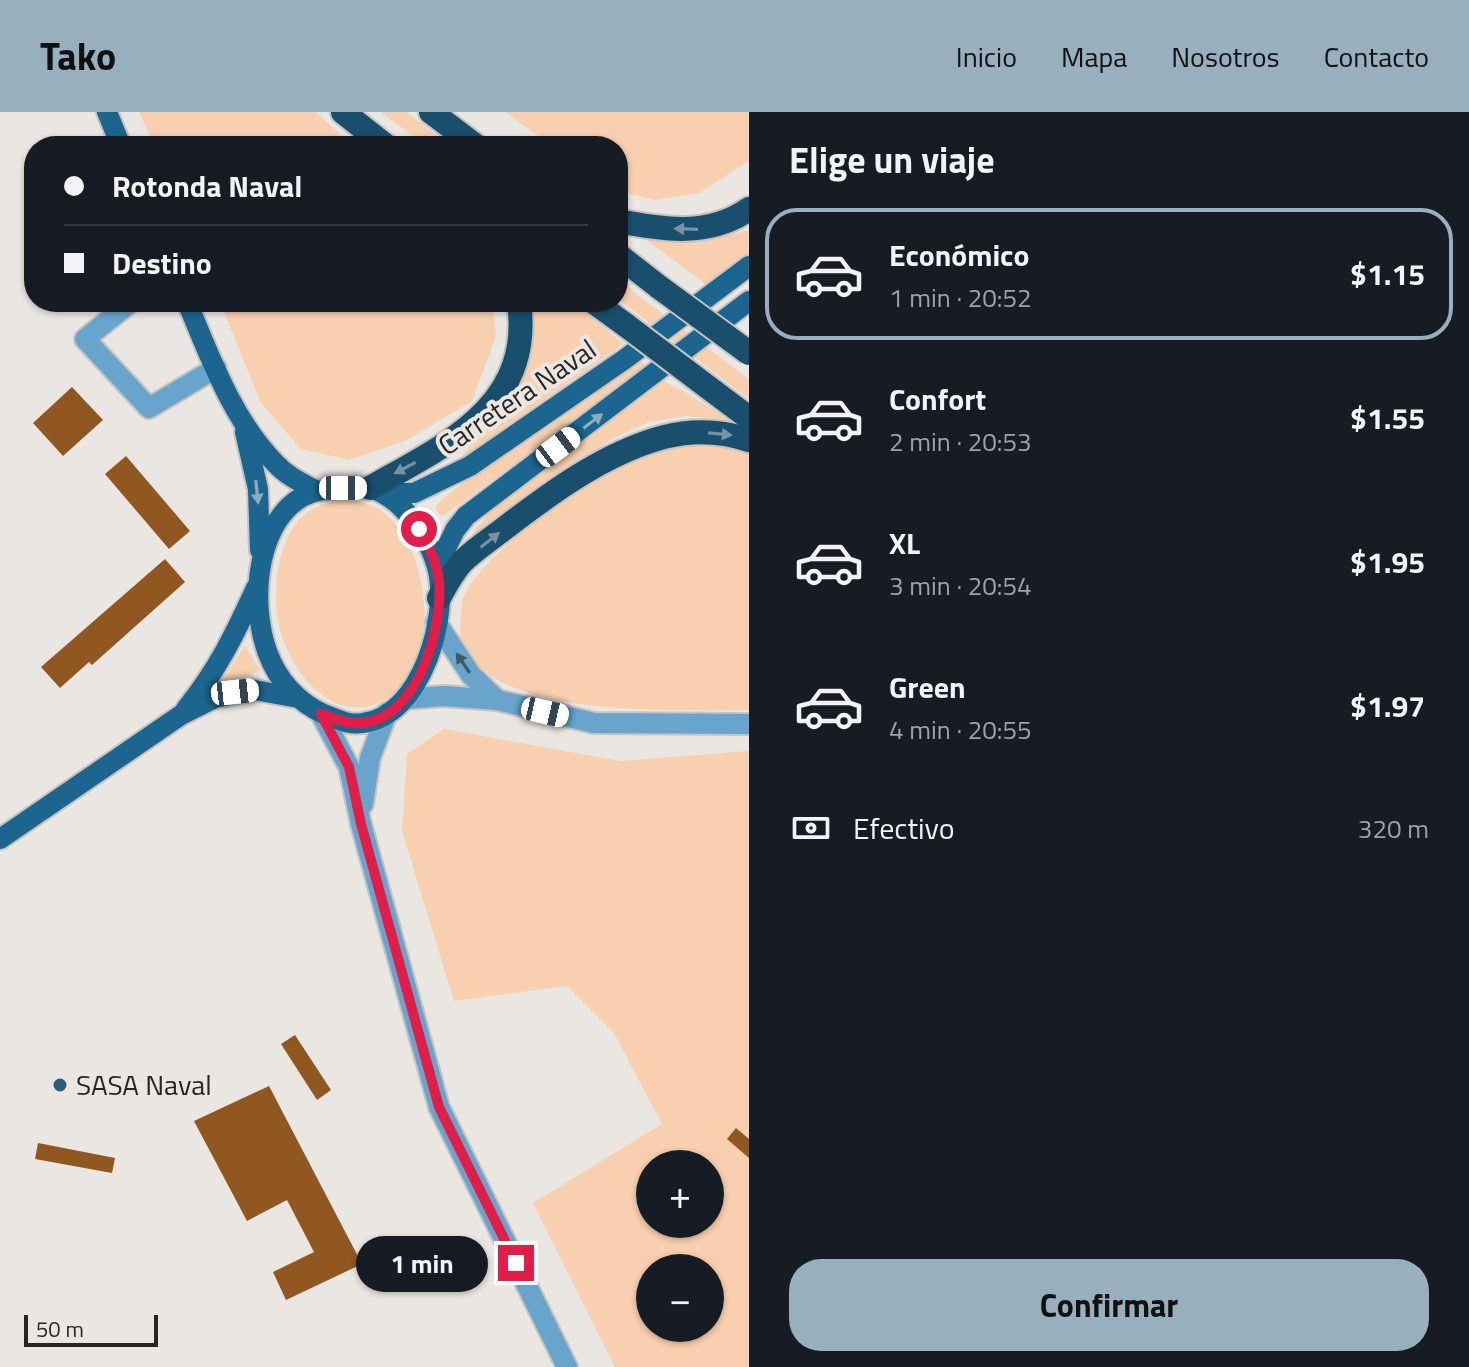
<!DOCTYPE html>
<html lang="es">
<meta charset="utf-8">
<style>
:root{--surface:#171b24;--page:#20242c;--text:#f1f3f6;--muted:#9ea1a6;--line:#363941;--accent:#98afbe}
body{margin:0;font-family:"Titillium Web",sans-serif;background:var(--page);color:var(--text);height:100vh;display:flex;flex-direction:column;font-size:30px;white-space:nowrap}
*{box-sizing:border-box;margin:0}
p{font-size:26px;color:var(--muted)}
.icon{flex:none;width:44px;height:44px;fill:none;stroke:currentColor;stroke-width:2;stroke-linecap:round;stroke-linejoin:round}
.map{position:relative;flex:1;overflow:hidden}
.details{display:flex;flex-direction:column;background:var(--surface);width:720px}
.details>*{flex:none}
.top-card{position:absolute;left:24px;top:24px;width:604px;height:176px;border-radius:32px;box-shadow:0 2px 6px #0004;display:grid;align-content:center;height:176px;padding:0 40px;background:var(--surface)}
.fabs{position:absolute;left:636px;top:1038px;display:grid;gap:16px}
.fabs a{display:grid;place-items:center;width:88px;height:88px;border-radius:50%;background:var(--surface);box-shadow:0 2px 6px #0004;font-size:40px}
.scale{position:absolute;left:24px;bottom:20px;width:134px;box-sizing:border-box;padding-left:8px;border:4px solid #272524;border-top:0;font-size:22px;line-height:28px;white-space:nowrap;color:#272524;-webkit-text-stroke:6px #eae6e2;paint-order:stroke}
.end{position:absolute;width:36px;height:36px;margin:-18px;border:10px solid #e11d48;background:#fff;box-shadow:0 0 0 4px #fff}
.from{border-radius:50%}
.bubble{position:absolute;height:56px;border-radius:28px;background:var(--surface);box-shadow:0 2px 6px #0004;font-size:26px;font-weight:700;line-height:56px;text-align:center}
.car{position:absolute;width:24px;height:48px;margin:-24px -12px;border-radius:10px;box-shadow:0 0 6px 2px #0007;background:linear-gradient(#fff 24%,#345 0 40%,#fff 0 76%,#345 0 86%,#fff 0)}
.top-card b{display:flex;align-items:center;gap:28px;height:76px;font-size:30px}
.top-card b+b{border-top:2px solid var(--line)}
.top-card i{width:20px;height:20px;background:var(--text)}
ul{padding:0;list-style:none}
li{display:flex;align-items:center;gap:24px;height:132px;margin:0 16px 12px;padding:0 24px;border:4px solid transparent;border-radius:32px}
li div{flex:1}
li b{display:block;font-size:30px}
li em{font-style:normal;font-weight:700}
li.selected{border-color:var(--accent)}
li>.icon{width:72px;height:72px;stroke-width:1.5}
h2{padding:0 40px;font-size:36px;line-height:96px}
.pay{display:flex;align-items:center;gap:20px;height:88px;padding:0 40px;font-size:30px}
.pay p{margin-inline-start:auto}
.primary-button{display:flex;gap:16px;margin-top:auto;padding:16px 40px}
.primary-button a{flex:1;height:92px;border-radius:32px;background:var(--accent);color:#111;font-size:32px;font-weight:700;line-height:92px;text-align:center}
header{display:flex;align-items:center;gap:48px;box-sizing:border-box;height:112px;padding:0 40px;background:var(--accent);color:#111}
header strong{font-size:38px}
nav{display:flex;gap:44px;margin-inline-start:auto;font-size:28px}
main{display:flex;flex:1;min-height:0}
.map>svg:first-child{display:block}
.green{fill:#f8cfaf;fill-rule:evenodd}
.building{fill:#915720}
.lines{fill:none;stroke-linecap:round;stroke-linejoin:round}
.minor-casing{stroke:#c7c3c0;stroke-width:24}
.major-casing{stroke:#c7c3c0;stroke-width:24}
.highway-casing{stroke:#c7c3c0;stroke-width:28}
.minor{stroke:#68a4cb;stroke-width:20}
.major{stroke:#1b658e;stroke-width:20}
.highway{stroke:#194e6d;stroke-width:24}
.highway-bridge-casing{stroke:#c7c3c0;stroke-width:28;stroke-linecap:butt}
.highway-bridge{stroke:#194e6d;stroke-width:24}
.oneway{fill:#7792a2}
.oneway2{fill:#8dacbc}
.oneway3{fill:#415867}
.route{stroke:#e11d48;stroke-width:10}
.poi-dot{fill:#2b5c7a;stroke:#eae6e2;stroke-width:3}
.labels{text-anchor:middle;stroke-width:8;stroke-linejoin:round;paint-order:stroke}
.street-label{font-size:28px;fill:#272524;stroke:#eae6e2}
.poi-label{font-size:28px;fill:#272524;stroke:#eae6e2;text-anchor:start}
</style>
<header>
<strong>Tako</strong>
<nav><a>Inicio</a><a>Mapa</a><a>Nosotros</a><a>Contacto</a></nav>
</header>
<main>
<div class="map">
<svg width="749" height="1255" viewBox="0 0 749 1255">
<rect width="100%" height="100%" fill="#eae6e2"/>
<g class="green">
<path d="M139 0H316L353 34H155Z"/>
<path d="M381 0H406L451 34H426Z"/>
<path d="M505 0H749V49L699 81 655 88 618 79V34H553Z"/>
<path d="M749 118V142L707 173 641 124 699 131Z"/>
<path d="M618 168 749 267V287L618 187Z"/>
<path d="M220 190H492L496 224 472 289 407 328 350 348 301 337 261 291Z"/>
<path d="M527 190H575L623 232 459 348 503 291 531 241 532 215Z"/>
<path d="M639 248 648 255 450 399 442 404 437 400 436 394 449 381Z"/>
<path d="M663 269 685 280 738 313 725 308 687 304 649 310 610 328 469 432 475 418 489 401Z"/>
<path d="M721 329 749 341V598C678 598 532 605 479 554 474 549 463 536 461 529 459 524 461 493 463 487 473 450 595 357 632 343 662 332 690 330 721 329Z"/>
<path d="M342 388C354 389 365 389 377 396 437 432 446 575 369 594 327 604 293 559 282 524 270 489 275 423 308 400 318 393 330 390 342 388Z"/>
<path d="M245 534 260 558 216 578Z"/>
<path d="M444 617 620 649 749 639V1255H615L533 1091 662 1012 614 921 567 874 454 889 402 719 407 642ZM650 1052H710V1112H650ZM650 1156H710V1216H650Z"/>
</g>
<g class="building">
<path d="M72 275 103 308 63 344 33 311Z"/>
<path d="M126 344 190 419 169 437 105 362Z"/>
<path d="M165 447 185 470 92 553 89 550 60 576 41 555Z"/>
<path d="M295 923 331 978 317 988 281 932Z"/>
<path d="M269 974 362 1152 286 1188 273 1160 314 1140 287 1088 247 1109 194 1009Z"/>
<path d="M736 1016 749 1027V1046L727 1027Z"/>
<path d="M38 1031 115 1046 112 1061 35 1047Z"/>
</g>
<g class="lines">
<defs>
<g id="minor">
<path d="M131 190 85 227 149 296 216 256"/>
<path d="M436 510 471 563 497 588"/>
<path d="M405 587 444 584 497 588 594 611 749 612"/>
<path d="M321 602 349 655 361 712 439 995 567 1255"/>
<path d="M363 692 370 646 387 601"/>
</g>
<g id="major">
<path d="M107 0 121 34"/>
<path d="M187 190C210 245 233 309 276 352 287 364 302 371 317 379"/>
<path d="M245 320 258 377 260 438"/>
<path d="M343 376C351 376 360 375 368 376 380 378 395 388 404 398 418 413 431 434 437 455 450 503 422 604 363 611 352 613 344 610 334 606 307 597 284 577 272 551 249 504 252 414 302 385 315 378 329 377 343 376Z"/>
<path d="M383 381H414L470 354 625 247 749 154"/>
<path d="M437 455 455 418 466 404 749 189"/>
<path d="M186 597C218 557 235 522 256 476"/>
<path d="M0 727 181 603 215 586 255 578 298 586"/>
</g>
<g id="highway">
<path d="M343 0 386 34"/>
<path d="M431 0 476 34"/>
<path d="M618 109C664 118 709 125 749 97"/>
<path d="M618 143 659 175"/>
<path d="M594 190 627 214"/>
<path d="M713 279 749 306"/>
<path d="M370 376C445 333 534 295 519 190"/>
<path d="M439 486C446 473 452 461 462 450 474 438 488 429 501 419 549 382 604 341 664 325 692 318 722 319 749 328"/>
</g>
</defs>
<use href="#minor" class="minor-casing"/>
<use href="#major" class="major-casing"/>
<use href="#highway" class="highway-casing"/>
<use href="#minor" class="minor"/>
<use href="#major" class="major"/>
<use href="#highway" class="highway"/>
<defs>
<g id="highway-bridge">
<path d="M659 175 749 241"/>
<path d="M627 214 713 279"/>
</g>
</defs>
<use href="#highway-bridge" class="highway-bridge-casing"/>
<use href="#highway-bridge" class="highway-bridge"/>
</g>
<defs><path id="oneway-solid" d="M-6-.8H1V-3.2L6.5 0L1 3.2V.8H-6Z" transform="scale(2)"/></defs>
<g class="oneway">
<use href="#oneway-solid" transform="translate(686 117) rotate(-178)"/>
<use href="#oneway-solid" transform="translate(720 322) rotate(5)"/>
<use href="#oneway-solid" transform="translate(405 356) rotate(152)"/>
<use href="#oneway-solid" transform="translate(490 428) rotate(-38)"/>
</g>
<g class="oneway2">
<use href="#oneway-solid" transform="translate(593 309) rotate(-37)"/>
<use href="#oneway-solid" transform="translate(257 380) rotate(84)"/>
</g>
<use class="oneway3" href="#oneway-solid" transform="translate(463 551) rotate(-124)"/>
<g class="lines">
<path class="route" d="M419 417C428 433 437 450 439 469 443 516 419 605 363 611 348 613 334 606 321 602L349 655 361 712 439 995 516 1151"/>
</g>
<circle class="poi-dot" cx="60" cy="973" r="8"/>
<g class="labels">
<g class="street-label">
<text transform="translate(517 285) rotate(-34)" y="10">Carretera Naval</text>
</g>
<g class="poi-label">
<text x="76" y="983">SASA Naval</text>
</g>
</g>
</svg>
<div class="fabs">
<a>+</a>
<a>−</a>
</div>
<div class="scale">50 m</div>
<i class="end from" style="left:419px;top:417px"></i>
<i class="end" style="left:516px;top:1151px"></i>
<div class="bubble" style="left:356px;top:1124px;width:132px">1 min</div>
<i class="car" style="left:558px;top:335px;rotate:53deg"></i>
<i class="car" style="left:343px;top:376px;rotate:90deg"></i>
<i class="car" style="left:235px;top:580px;rotate:84deg"></i>
<i class="car" style="left:545px;top:600px;rotate:103deg"></i>
<div class="top-card">
<b><i class="from"></i>Rotonda Naval</b>
<b><i></i>Destino</b>
</div>
</div>
<section class="details">
<h2>Elige un viaje</h2>
<ul>
<li class="selected"><svg class="icon" aria-label="car" viewBox="0 0 24 24"><path d="M5 17H2v-5l4-1 3-4h7l3 4 3 1v5h-3M9 17h6M6 11h13"/><circle cx="7" cy="17" r="2"/><circle cx="17" cy="17" r="2"/></svg><div><b>Económico</b><p>1 min · 20:52</p></div><em>$1.15</em></li>
<li><svg class="icon" aria-label="car" viewBox="0 0 24 24"><path d="M5 17H2v-5l4-1 3-4h7l3 4 3 1v5h-3M9 17h6M6 11h13"/><circle cx="7" cy="17" r="2"/><circle cx="17" cy="17" r="2"/></svg><div><b>Confort</b><p>2 min · 20:53</p></div><em>$1.55</em></li>
<li><svg class="icon" aria-label="car" viewBox="0 0 24 24"><path d="M5 17H2v-5l4-1 3-4h7l3 4 3 1v5h-3M9 17h6M6 11h13"/><circle cx="7" cy="17" r="2"/><circle cx="17" cy="17" r="2"/></svg><div><b>XL</b><p>3 min · 20:54</p></div><em>$1.95</em></li>
<li><svg class="icon" aria-label="car" viewBox="0 0 24 24"><path d="M5 17H2v-5l4-1 3-4h7l3 4 3 1v5h-3M9 17h6M6 11h13"/><circle cx="7" cy="17" r="2"/><circle cx="17" cy="17" r="2"/></svg><div><b>Green</b><p>4 min · 20:55</p></div><em>$1.97</em></li>
</ul>
<div class="pay"><svg class="icon" aria-label="cash" viewBox="0 0 24 24"><path d="M3 7h18v10H3z"/><circle cx="12" cy="12" r="2"/></svg>Efectivo<p>320 m</p></div>
<div class="primary-button"><a>Confirmar</a></div>
</section>
</main>
